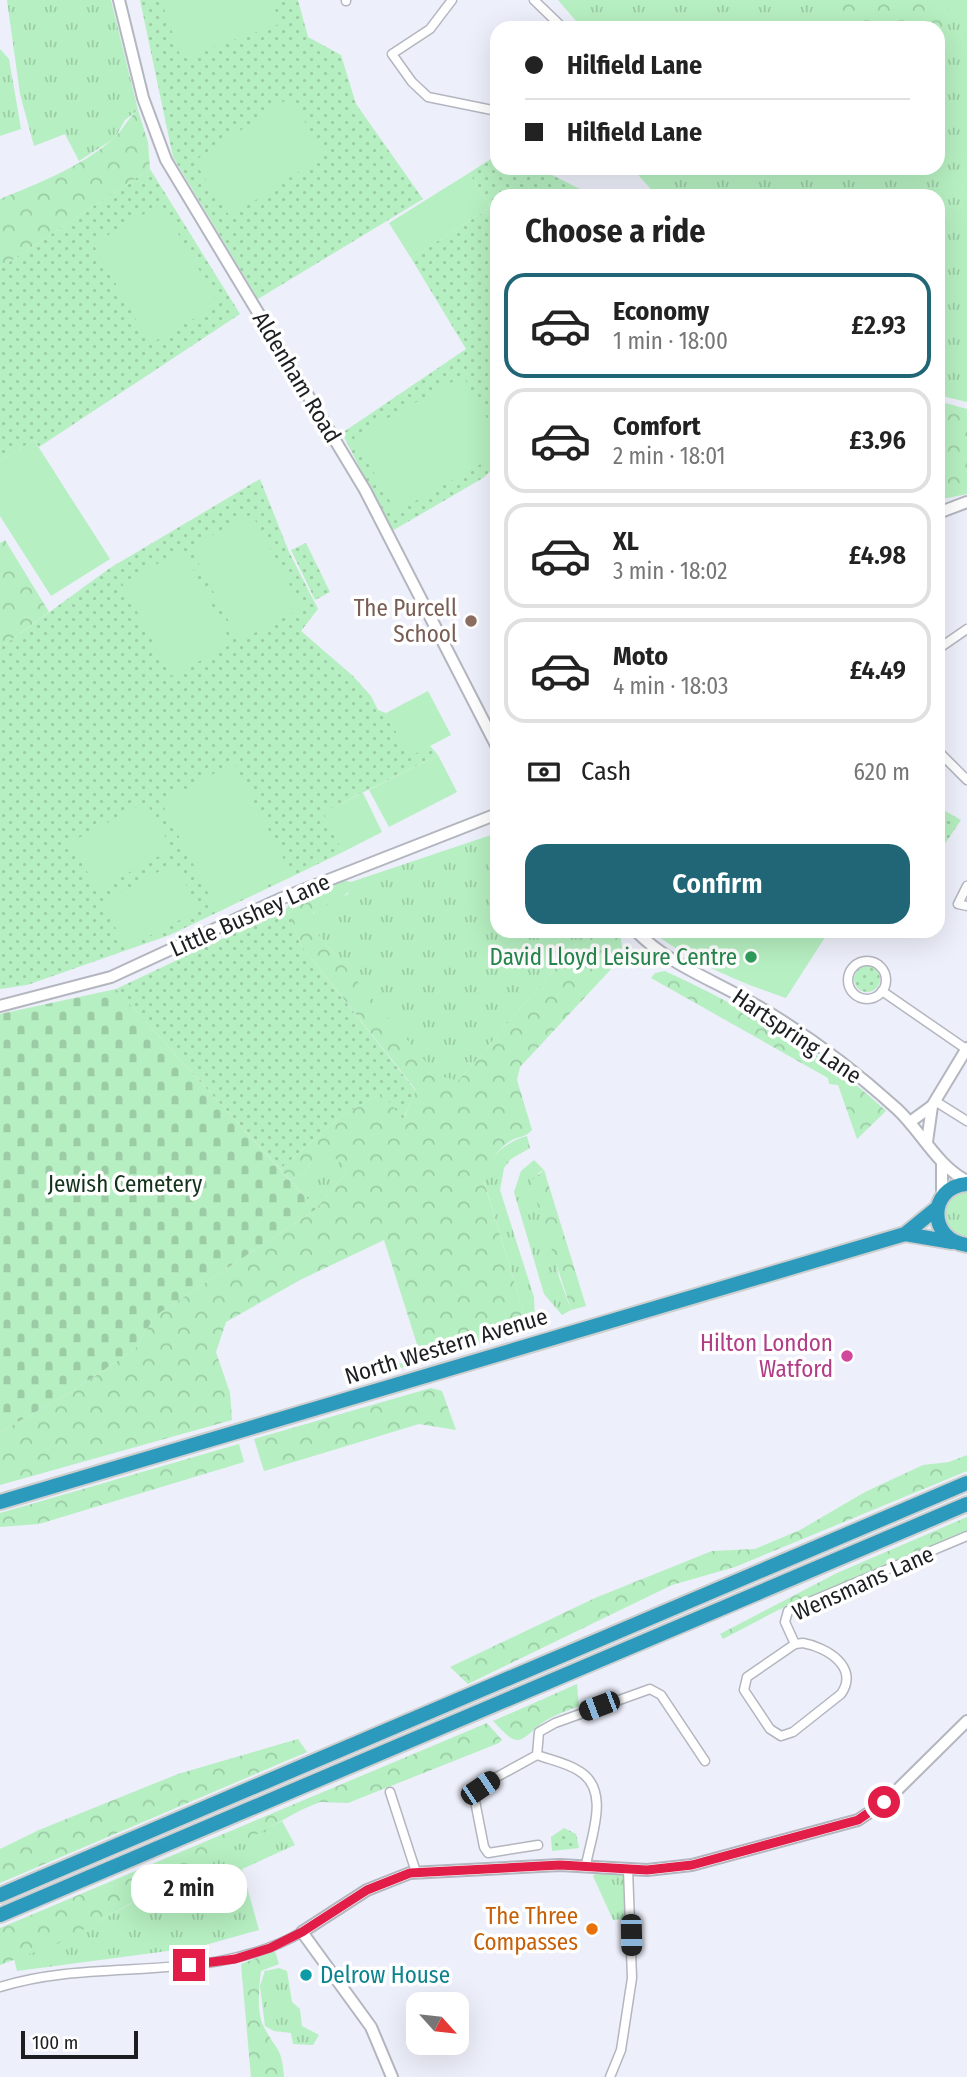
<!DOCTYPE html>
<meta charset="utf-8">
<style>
:root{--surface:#fff;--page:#f6f6f6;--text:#222;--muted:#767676;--line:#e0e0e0;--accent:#216677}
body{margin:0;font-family:"Fira Sans Condensed",sans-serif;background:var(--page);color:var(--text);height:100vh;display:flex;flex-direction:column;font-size:26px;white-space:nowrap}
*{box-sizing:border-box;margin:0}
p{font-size:23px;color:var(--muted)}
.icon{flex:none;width:38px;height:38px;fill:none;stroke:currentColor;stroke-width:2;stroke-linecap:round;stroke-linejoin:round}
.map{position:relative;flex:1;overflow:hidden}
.side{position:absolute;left:490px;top:189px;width:455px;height:749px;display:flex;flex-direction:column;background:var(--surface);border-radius:21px;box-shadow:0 7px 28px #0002}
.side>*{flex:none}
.guide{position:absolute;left:490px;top:21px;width:455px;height:154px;border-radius:21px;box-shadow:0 7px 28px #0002;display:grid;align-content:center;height:154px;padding:0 35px;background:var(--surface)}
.needle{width:46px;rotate:117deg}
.fabs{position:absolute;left:406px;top:1992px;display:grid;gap:14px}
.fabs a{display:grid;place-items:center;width:63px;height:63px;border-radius:14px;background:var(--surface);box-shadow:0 7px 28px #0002;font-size:35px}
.scale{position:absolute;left:21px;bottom:18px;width:117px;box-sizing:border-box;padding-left:7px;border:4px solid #1d1e21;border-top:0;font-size:19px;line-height:24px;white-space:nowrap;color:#1d1e21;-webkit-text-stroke:5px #fff;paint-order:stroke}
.end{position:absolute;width:32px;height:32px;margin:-16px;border:9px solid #e11d48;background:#fff;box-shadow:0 0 0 4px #fff}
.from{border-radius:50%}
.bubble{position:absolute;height:49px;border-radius:21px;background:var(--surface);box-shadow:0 7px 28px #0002;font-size:23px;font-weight:600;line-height:49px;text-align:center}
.car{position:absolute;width:21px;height:42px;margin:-21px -10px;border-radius:9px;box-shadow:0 0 5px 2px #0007;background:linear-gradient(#222 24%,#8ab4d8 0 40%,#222 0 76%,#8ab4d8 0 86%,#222 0)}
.guide b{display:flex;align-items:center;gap:24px;height:66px;font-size:26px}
.guide b+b{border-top:2px solid var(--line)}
.guide i{width:18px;height:18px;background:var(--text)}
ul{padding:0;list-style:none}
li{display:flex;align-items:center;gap:21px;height:105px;margin:0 14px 10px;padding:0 21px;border:4px solid var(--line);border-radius:21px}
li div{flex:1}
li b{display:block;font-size:26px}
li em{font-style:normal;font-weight:600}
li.selected{border-color:var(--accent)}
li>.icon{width:63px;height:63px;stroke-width:1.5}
h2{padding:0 35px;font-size:32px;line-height:84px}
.pay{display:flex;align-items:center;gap:18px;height:77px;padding:0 35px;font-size:26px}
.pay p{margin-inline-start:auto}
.primary-button{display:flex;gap:14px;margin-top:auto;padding:14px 35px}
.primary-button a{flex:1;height:80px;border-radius:21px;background:var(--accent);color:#fff;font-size:28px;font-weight:600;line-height:80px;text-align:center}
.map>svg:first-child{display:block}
.grass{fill:url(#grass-tufts)}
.forest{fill:url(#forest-crowns)}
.cemetery{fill:url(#cemetery-stones)}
.park{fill:url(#park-dots)}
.garden{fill:#b6efc1}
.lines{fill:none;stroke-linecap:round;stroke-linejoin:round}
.street-casing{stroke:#b3b6bf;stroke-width:11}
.secondary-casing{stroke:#b3b6bf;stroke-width:14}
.highway-casing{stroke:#cdcece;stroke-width:18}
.street{stroke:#fff;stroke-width:8}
.secondary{stroke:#fff;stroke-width:10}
.highway{stroke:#2c9abd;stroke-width:14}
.route{stroke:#e11d48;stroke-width:9}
.education-dot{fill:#8d6e63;stroke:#fff;stroke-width:2.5}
.leisure-dot{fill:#2e9e5b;stroke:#fff;stroke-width:2.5}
.hotel-dot{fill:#d1479c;stroke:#fff;stroke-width:2.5}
.food-dot{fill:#e8710a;stroke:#fff;stroke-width:2.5}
.culture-dot{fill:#0f9aa8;stroke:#fff;stroke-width:2.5}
.labels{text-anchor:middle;stroke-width:7;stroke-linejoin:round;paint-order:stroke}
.street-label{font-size:23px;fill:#1d1e21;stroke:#fff}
.education-label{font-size:23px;fill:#785e54;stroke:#fff;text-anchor:end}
.leisure-label{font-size:23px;fill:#27864d;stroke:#fff;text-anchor:end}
.park-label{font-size:23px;fill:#12321b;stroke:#fff}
.hotel-label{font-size:23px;fill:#b23c85;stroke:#fff;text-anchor:end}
.food-label{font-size:23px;fill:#c56008;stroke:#fff;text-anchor:end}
.culture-label{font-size:23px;fill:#0d838f;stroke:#fff;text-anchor:start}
</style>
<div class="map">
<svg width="967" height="2077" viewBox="0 0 967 2077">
<defs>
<pattern id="grass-tufts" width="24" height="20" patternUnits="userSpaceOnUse" patternTransform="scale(1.75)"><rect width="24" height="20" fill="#b6efc1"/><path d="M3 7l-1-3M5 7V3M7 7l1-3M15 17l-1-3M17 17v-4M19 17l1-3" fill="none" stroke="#9ccca6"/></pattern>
<pattern id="forest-crowns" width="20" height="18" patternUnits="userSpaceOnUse" patternTransform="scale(1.75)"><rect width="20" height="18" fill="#b6efc1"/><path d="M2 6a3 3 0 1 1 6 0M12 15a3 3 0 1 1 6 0" fill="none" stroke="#9ccca6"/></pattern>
<pattern id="cemetery-stones" width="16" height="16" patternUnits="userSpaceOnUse" patternTransform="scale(1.75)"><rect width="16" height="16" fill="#b6efc1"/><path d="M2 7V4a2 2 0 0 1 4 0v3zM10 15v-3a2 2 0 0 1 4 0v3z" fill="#9ccca6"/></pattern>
<pattern id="park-dots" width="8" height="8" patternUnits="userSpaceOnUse" patternTransform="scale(1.75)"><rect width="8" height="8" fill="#b6efc1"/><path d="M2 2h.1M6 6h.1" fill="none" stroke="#9ccca6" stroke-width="1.8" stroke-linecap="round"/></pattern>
</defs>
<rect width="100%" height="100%" fill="#edeffa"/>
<g class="grass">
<path d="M7 0H111L138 110 125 120 115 138 79 161 65 134 34 146 20 94Z"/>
<path d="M558 0H967V402L938 395V196H657L632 168H938V28H582Z"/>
<path d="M0 49 9 59 21 129 0 136Z"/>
<path d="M497 833V931H587L458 1081 437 1076 313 929C306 906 331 901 348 894L351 882Z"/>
<path d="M527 1136 530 1148 511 1159 504 1168 500 1190 534 1297 535 1322 494 1342 393 1370 390 1367 519 1324 523 1311 484 1181C487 1157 505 1142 527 1136Z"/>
<path d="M330 1154 339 1159 347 1172 316 1209 290 1180 305 1173 313 1159Z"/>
<path d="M534 1160 544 1170 538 1173 559 1277 571 1310 562 1315 544 1294 514 1192 521 1171Z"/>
<path d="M967 1191V1238L951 1232C941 1214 943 1194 967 1191Z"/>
<path d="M282 1821 295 1845 242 1869 259 1930 198 1947 17 1971 14 1959C109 1925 191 1864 282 1821Z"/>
<path d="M599 1870 618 1872 623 1876 625 1919 613 1920 593 1876Z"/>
<path d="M279 1968 287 1971 292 2002 300 2009 302 2026 319 2035 313 2045 293 2044 291 2033 274 2031 265 2026 260 1986 265 1971Z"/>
</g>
<g class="forest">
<path d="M838 0H949L945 40 938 58V28H848L842 21Z"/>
<path d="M138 110 148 142 150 169 0 268V199C39 183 81 167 113 139 123 130 127 119 138 110Z"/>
<path d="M938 401 967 409V494L938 500Z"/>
<path d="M5 540 49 612 0 648V543Z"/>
<path d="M343 880 351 882C354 898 324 903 313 913V929L437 1075 458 1081 587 931H620L624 964 613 967 520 1067 517 1080 532 1130C526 1137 520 1136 512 1140 497 1148 486 1166 484 1182L523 1311 519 1325 421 1357 384 1240 300 1280 226 1322 216 1352 230 1393 232 1420 0 1485V1432L71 1392 135 1349 155 1316 316 1209 347 1172C337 1156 332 1154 313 1159L305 1173 290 1180 280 1169 341 1116 382 1093 404 1118 416 1090 300 944 287 908 290 901Z"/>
<path d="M665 971C744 1008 821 1050 886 1111L857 1139 838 1085 829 1084 828 1078 651 978 655 973Z"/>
<path d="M544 1170 586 1306 571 1310 532 1187 533 1179Z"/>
<path d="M431 1388 442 1391 456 1430 419 1424 264 1471 254 1439Z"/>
<path d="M239 1444 244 1462 39 1524 0 1527V1513Z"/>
<path d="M967 1455V1471L735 1567 672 1585 468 1684 450 1667 595 1598 712 1551 755 1549 800 1530 865 1492 923 1465 949 1462Z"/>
<path d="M967 1517V1532L835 1590 778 1610 723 1639 720 1634 837 1573Z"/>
<path d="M577 1684 579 1706C567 1711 553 1715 542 1723 516 1745 518 1747 493 1721Z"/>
<path d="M487 1723 502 1740 499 1743 348 1803 320 1802 301 1810 57 1944 0 1965V1928Z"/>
<path d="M298 1739 307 1752 0 1883V1849L39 1830 178 1774Z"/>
<path d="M275 1951 279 1964 261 1971C259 1987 256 2012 264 2027 276 2051 282 2046 284 2077H251L241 1964Z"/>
</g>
<path class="cemetery" d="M116 989 316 1209 155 1316 135 1349 71 1392 0 1432V1014Z"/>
<g class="park">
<path d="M140 0H298L308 37 341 55 356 104 423 199 258 299 173 157Z"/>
<path d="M497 155V168H538L594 196H497V465L483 478 392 531 342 433 466 349 411 258 491 207 469 173Z"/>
<path d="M150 169 240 314 39 447 34 440 0 461V268Z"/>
<path d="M260 479 289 552 318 609 301 631 353 676 371 696 378 710 386 713 409 756 430 746 438 755 324 812 343 852 170 935 27 985 0 989V648L110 568Z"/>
<path d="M306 543 330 592 315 600 291 550Z"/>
<path d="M938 807 961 820 938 854Z"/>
<path d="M287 908 300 944 416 1091 403 1119 382 1093 341 1116 280 1169 116 989Z"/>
<circle cx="867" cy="979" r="13"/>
<path d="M564 1828 576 1834 579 1848 552 1851 551 1837Z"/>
</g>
<g class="garden">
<path d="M161 0H272L280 24 181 58Z"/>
<path d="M289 98 326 154 230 217 194 161Z"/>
<path d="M469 173 491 207 411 258 389 223Z"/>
<path d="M161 204 219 304 150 344 93 244Z"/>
<path d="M463 376 497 436V455L396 512 354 437Z"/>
<path d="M34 440 110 559 51 596 0 516V461Z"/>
<path d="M252 514 302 608 239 641 190 547Z"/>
<path d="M183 550 232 644 171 676 122 583Z"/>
<path d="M428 691 451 735 409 757 386 713Z"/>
<path d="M438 755 457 792 389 827 369 790Z"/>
<path d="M234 763 291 873 218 912 161 802Z"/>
<path d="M363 793 382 832 343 852 323 812Z"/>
<path d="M146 802 172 849 97 890 71 842Z"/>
<path d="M175 863 199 910 126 948 102 902Z"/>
<path d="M651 931H829L786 998C738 982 691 962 651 931Z"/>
</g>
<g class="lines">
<defs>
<g id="street">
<path d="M346 0V1"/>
<path d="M452 0 430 29 392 54 412 82 428 97 497 111"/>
<path d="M534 0 563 28"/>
<path d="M938 649 967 629"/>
<path d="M938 751 967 780"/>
<path d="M967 886 958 904 967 906"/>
<circle cx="867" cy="980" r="19"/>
<path d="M882 991 966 1049"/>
<path d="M935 1101 967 1121"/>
<path d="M803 1643C826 1647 860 1667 841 1694L793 1732 781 1736 770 1729 744 1690 747 1677 795 1644Z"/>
<path d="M795 1644 785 1622 788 1611 967 1536"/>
<path d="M537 1755 539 1732 555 1723 650 1689 661 1695 705 1761"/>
<path d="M390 1792 416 1872"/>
<path d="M538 1845 488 1853 484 1847 474 1796 495 1778 537 1755C551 1760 567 1763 579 1771 611 1790 591 1836 586 1865"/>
<path d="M0 1987C98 1956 210 1986 302 1932"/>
<path d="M610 2077 621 2050 632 1978 628 1869"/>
</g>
<g id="secondary">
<path d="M119 0 143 98 166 160 365 490 497 747"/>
<path d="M938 513 967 502"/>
<path d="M636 931C669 965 714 980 754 1004 805 1033 853 1069 897 1109 921 1131 937 1166 967 1181"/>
<path d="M0 1006 111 977 280 899 497 814"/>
<path d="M910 1122 932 1106"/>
<path d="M927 1142 932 1106 967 1048"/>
<path d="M942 1163V1197"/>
<path d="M392 2077 371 2027 302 1932 367 1890 410 1873 560 1865 647 1870 692 1865 858 1820 885 1802 967 1721"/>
</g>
<g id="highway">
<path d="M967 1184C927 1187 928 1241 967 1245"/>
<path d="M905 1234 952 1242"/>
<path d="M0 1502 905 1234 937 1208"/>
<path d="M0 1895 967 1483"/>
<path d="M0 1915 967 1504"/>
</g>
</defs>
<use href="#street" class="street-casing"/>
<use href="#secondary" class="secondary-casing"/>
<use href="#highway" class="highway-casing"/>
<use href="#street" class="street"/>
<use href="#secondary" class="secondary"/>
<use href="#highway" class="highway"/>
</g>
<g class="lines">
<path class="route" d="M189 1965 235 1959 270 1948 302 1932 367 1890 410 1873 560 1865 647 1870 692 1865 858 1820 884 1802"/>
</g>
<circle class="education-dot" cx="471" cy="621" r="7"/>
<circle class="leisure-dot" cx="751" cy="957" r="7"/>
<circle class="hotel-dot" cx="847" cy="1356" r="7"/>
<circle class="food-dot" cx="592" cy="1929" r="7"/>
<circle class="culture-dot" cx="306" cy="1975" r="7"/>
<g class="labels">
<g class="street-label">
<text transform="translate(297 377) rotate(59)" y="8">Aldenham Road</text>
<text transform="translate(250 915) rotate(-24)" y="8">Little Bushey Lane</text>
<text transform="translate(797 1036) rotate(34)" y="8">Hartspring Lane</text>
<text transform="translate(446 1346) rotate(-17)" y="8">North Western Avenue</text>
<text transform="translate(863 1583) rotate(-24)" y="8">Wensmans Lane</text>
</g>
<g class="education-label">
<text x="457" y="616">The Purcell<tspan x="457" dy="26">School</tspan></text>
</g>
<g class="leisure-label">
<text x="737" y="965">David Lloyd Leisure Centre</text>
</g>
<g class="park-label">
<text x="125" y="1192">Jewish Cemetery</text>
</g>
<g class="hotel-label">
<text x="833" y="1351">Hilton London<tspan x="833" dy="26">Watford</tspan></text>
</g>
<g class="food-label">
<text x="578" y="1924">The Three<tspan x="578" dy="26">Compasses</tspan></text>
</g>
<g class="culture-label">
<text x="320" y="1983">Delrow House</text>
</g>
</g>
</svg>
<div class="fabs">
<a><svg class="needle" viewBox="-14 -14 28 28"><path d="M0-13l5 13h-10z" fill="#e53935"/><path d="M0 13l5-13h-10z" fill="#767676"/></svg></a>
</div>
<div class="scale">100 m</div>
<i class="end from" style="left:884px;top:1802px"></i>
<i class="end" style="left:189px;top:1965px"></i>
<div class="bubble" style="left:131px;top:1864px;width:116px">2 min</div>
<i class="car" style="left:599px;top:1706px;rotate:249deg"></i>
<i class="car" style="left:480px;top:1788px;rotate:56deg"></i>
<i class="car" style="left:631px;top:1935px;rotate:179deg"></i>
<div class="guide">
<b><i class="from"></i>Hilfield Lane</b>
<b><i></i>Hilfield Lane</b>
</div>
<section class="side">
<h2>Choose a ride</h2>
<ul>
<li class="selected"><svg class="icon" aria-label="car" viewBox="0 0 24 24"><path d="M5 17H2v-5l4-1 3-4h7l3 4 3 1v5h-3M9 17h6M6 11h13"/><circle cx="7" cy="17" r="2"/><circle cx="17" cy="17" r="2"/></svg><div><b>Economy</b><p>1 min · 18:00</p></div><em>£2.93</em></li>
<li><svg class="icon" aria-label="car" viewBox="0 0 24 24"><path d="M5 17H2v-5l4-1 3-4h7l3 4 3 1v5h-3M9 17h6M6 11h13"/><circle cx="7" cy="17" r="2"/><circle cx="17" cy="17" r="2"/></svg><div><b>Comfort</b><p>2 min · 18:01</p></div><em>£3.96</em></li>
<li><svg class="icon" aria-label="car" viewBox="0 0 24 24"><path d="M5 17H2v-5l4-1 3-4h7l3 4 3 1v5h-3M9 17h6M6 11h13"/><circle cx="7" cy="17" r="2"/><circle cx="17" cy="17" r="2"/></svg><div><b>XL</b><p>3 min · 18:02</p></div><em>£4.98</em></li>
<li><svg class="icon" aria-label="car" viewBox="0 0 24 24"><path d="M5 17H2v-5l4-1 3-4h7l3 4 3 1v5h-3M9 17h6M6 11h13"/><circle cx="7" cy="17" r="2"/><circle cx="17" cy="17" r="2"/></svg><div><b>Moto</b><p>4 min · 18:03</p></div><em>£4.49</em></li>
</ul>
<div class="pay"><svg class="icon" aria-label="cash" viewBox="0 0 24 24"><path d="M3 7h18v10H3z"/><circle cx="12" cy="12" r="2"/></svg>Cash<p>620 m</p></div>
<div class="primary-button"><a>Confirm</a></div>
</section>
</div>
